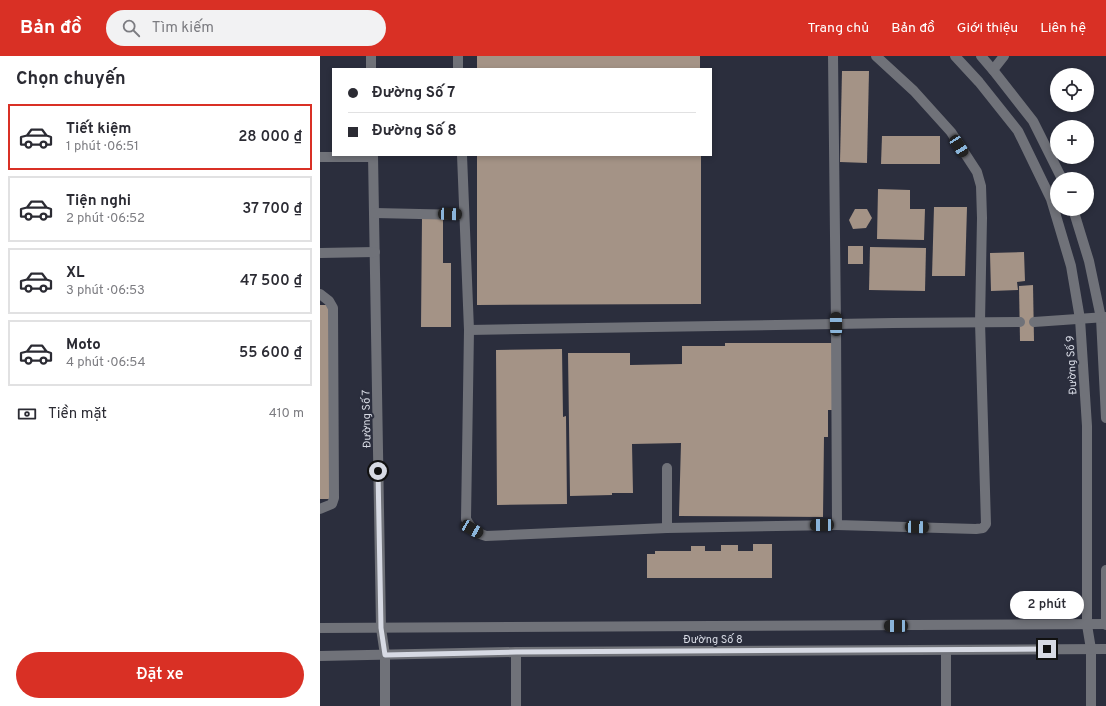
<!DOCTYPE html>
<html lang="vi">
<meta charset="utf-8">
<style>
:root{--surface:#fff;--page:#f2f2f3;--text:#2b2b33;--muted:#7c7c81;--line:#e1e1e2;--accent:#d93025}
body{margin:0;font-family:Overpass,sans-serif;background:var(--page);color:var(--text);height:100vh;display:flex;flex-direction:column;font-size:15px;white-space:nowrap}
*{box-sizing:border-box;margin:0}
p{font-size:13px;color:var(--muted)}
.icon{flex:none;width:22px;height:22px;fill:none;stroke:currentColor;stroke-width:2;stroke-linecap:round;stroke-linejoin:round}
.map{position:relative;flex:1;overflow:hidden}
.drawer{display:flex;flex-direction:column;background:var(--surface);width:320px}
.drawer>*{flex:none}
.guide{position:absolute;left:12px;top:12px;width:380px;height:88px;border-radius:0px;box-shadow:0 2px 6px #0003;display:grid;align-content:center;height:88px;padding:0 16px;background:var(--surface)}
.buttons{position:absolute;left:730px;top:12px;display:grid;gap:8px}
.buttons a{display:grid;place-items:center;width:44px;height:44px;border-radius:50%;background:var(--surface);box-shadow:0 2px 6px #0003;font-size:20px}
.end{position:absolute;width:18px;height:18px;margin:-9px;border:5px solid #d7dae4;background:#111;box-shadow:0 0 0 2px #111}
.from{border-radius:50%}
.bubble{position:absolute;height:28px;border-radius:14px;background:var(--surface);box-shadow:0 2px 6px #0003;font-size:13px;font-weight:600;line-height:28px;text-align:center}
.car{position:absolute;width:12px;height:24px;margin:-12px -6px;border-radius:5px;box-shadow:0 0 3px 1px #0007;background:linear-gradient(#222 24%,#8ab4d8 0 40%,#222 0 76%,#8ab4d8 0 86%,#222 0)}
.guide b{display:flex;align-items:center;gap:14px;height:38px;font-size:15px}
.guide b+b{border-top:1px solid var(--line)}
.guide i{width:10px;height:10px;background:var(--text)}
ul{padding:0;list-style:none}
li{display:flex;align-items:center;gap:12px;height:66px;margin:0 8px 6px;padding:0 8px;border:2px solid var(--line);border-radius:0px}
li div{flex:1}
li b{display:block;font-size:15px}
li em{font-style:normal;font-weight:600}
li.active{border-color:var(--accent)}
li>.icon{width:36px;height:36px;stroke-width:1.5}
h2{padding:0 16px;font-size:18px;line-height:48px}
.pay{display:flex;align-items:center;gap:10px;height:44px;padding:0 16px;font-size:15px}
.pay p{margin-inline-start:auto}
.button{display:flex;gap:8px;margin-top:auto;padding:8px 16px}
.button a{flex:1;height:46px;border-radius:24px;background:var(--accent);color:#fff;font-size:16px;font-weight:600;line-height:46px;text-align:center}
header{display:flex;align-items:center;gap:24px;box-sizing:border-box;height:56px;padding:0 20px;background:var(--accent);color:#fff}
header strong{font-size:19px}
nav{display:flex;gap:22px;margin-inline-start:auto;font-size:14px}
.search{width:280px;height:36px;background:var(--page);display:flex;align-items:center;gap:10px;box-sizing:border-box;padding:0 14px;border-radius:22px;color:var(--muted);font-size:15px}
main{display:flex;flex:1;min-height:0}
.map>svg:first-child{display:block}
.building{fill:#a49386}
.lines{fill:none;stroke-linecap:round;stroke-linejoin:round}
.minor{stroke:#707279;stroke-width:10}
.route{stroke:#d7dae4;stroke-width:5}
.labels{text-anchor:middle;stroke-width:4;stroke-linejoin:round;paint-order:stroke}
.street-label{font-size:11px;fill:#d7dae4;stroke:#2b2e3d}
</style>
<header>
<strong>Bản đồ</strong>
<div class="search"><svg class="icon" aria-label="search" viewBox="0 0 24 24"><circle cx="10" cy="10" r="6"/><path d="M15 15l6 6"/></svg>Tìm kiếm</div>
<nav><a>Trang chủ</a><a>Bản đồ</a><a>Giới thiệu</a><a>Liên hệ</a></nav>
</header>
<main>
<section class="drawer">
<h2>Chọn chuyến</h2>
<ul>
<li class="active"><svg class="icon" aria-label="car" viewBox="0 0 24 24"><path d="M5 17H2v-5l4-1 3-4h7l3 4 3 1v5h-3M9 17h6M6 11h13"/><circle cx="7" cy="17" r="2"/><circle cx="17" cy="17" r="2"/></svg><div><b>Tiết kiệm</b><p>1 phút · 06:51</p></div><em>28 000 ₫</em></li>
<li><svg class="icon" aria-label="car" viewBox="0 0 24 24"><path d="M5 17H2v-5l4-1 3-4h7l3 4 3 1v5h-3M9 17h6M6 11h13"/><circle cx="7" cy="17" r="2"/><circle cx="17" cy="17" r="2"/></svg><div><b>Tiện nghi</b><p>2 phút · 06:52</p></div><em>37 700 ₫</em></li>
<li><svg class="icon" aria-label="car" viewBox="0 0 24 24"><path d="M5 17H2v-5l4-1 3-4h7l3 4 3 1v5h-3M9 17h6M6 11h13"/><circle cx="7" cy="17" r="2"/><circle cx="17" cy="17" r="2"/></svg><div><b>XL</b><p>3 phút · 06:53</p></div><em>47 500 ₫</em></li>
<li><svg class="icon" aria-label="car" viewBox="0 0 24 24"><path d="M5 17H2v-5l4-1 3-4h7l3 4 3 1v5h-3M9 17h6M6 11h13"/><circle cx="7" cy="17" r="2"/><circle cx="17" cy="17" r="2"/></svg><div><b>Moto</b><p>4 phút · 06:54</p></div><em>55 600 ₫</em></li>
</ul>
<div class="pay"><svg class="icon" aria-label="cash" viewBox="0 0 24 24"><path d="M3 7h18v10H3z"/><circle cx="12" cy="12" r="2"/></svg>Tiền mặt<p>410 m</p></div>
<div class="button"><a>Đặt xe</a></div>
</section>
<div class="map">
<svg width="786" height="650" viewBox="0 0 786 650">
<rect width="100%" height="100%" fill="#2b2e3d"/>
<g class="building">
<rect x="157" y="0" width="223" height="13"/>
<path d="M522 15H549L547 107 520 106Z"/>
<path d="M562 80H620V108H561Z"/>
<path d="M157 99H381V248L157 249Z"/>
<path d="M558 133 590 134V153H605L604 184 557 183Z"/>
<path d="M614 151H647L645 220H612Z"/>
<path d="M535 153H547L552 162 546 172 533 173 529 164Z"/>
<path d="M102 162H123V207H131V271H101Z"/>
<rect x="528" y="190" width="15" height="18"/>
<path d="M550 191 606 192 605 235 549 234Z"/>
<path d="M704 196 705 225 697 226 698 234 671 235 670 197Z"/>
<path d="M713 229 714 285H700L699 230Z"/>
<path d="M0 249H11L9 443H0Z"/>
<path d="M405 287H512V354H508V381H504L503 461 359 460 361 387 312 388 313 437H292V439L250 440 248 297H310V309L362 308V290H405Z"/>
<path d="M242 293 243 361 246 360 247 448 177 449 176 294Z"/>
<path d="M433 488H452V522H327V498H335V495H371V490H385V495H401V489H418V495H433Z"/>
</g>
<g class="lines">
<g class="minor">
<path d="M51 0V13"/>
<path d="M138 0V13"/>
<path d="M513 0 516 269 517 469 656 473 663 472 666 468 660 266 662 162 661 130 657 116 631 76 594 35 556 0"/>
<path d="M635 0 659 26 698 75 731 143 751 210 760 263 767 370V569L771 593V650"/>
<path d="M661 0 673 14 713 65 742 123"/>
<path d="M673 14 684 0"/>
<path d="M53 99 61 572 65 599V650"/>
<path d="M142 99 149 274 146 463C152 474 154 476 166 480L347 472 517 469"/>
<path d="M0 101H53"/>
<path d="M753 153 769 205 781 262 786 362"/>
<path d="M55 157 144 159"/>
<path d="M0 197 55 196"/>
<path d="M0 238 9 245 13 252 14 442 12 448 0 453"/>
<path d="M714 266 786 261"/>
<path d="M149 274 573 267 700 266"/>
<path d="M347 472V412"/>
<path d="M786 514V569"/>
<path d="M0 572 786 568"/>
<path d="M626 594V650"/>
<path d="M0 600 196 596 786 593"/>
<path d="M196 650V596"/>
</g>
</g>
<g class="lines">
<path class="route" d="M58 415 61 572 65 599 196 596 727 593"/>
</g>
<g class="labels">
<g class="street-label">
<text transform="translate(751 309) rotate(-93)" y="4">Đường Số 9</text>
<text transform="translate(46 363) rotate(-91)" y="4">Đường Số 7</text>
<text x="393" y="587">Đường Số 8</text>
</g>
</g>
</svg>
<div class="buttons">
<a><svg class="icon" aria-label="locate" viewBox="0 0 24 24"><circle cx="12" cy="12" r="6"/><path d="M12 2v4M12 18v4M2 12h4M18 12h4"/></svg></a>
<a>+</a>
<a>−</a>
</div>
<i class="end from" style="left:58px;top:415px"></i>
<i class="end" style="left:727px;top:593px"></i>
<div class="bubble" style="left:690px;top:535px;width:74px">2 phút</div>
<i class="car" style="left:639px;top:90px;rotate:147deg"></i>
<i class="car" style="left:130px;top:158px;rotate:92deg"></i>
<i class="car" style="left:516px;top:268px;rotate:359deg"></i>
<i class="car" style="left:502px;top:469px;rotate:269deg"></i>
<i class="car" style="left:597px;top:471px;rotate:92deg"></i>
<i class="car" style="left:152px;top:473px;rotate:120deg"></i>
<i class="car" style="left:576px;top:570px;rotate:270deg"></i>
<div class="guide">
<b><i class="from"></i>Đường Số 7</b>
<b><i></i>Đường Số 8</b>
</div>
</div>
</main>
